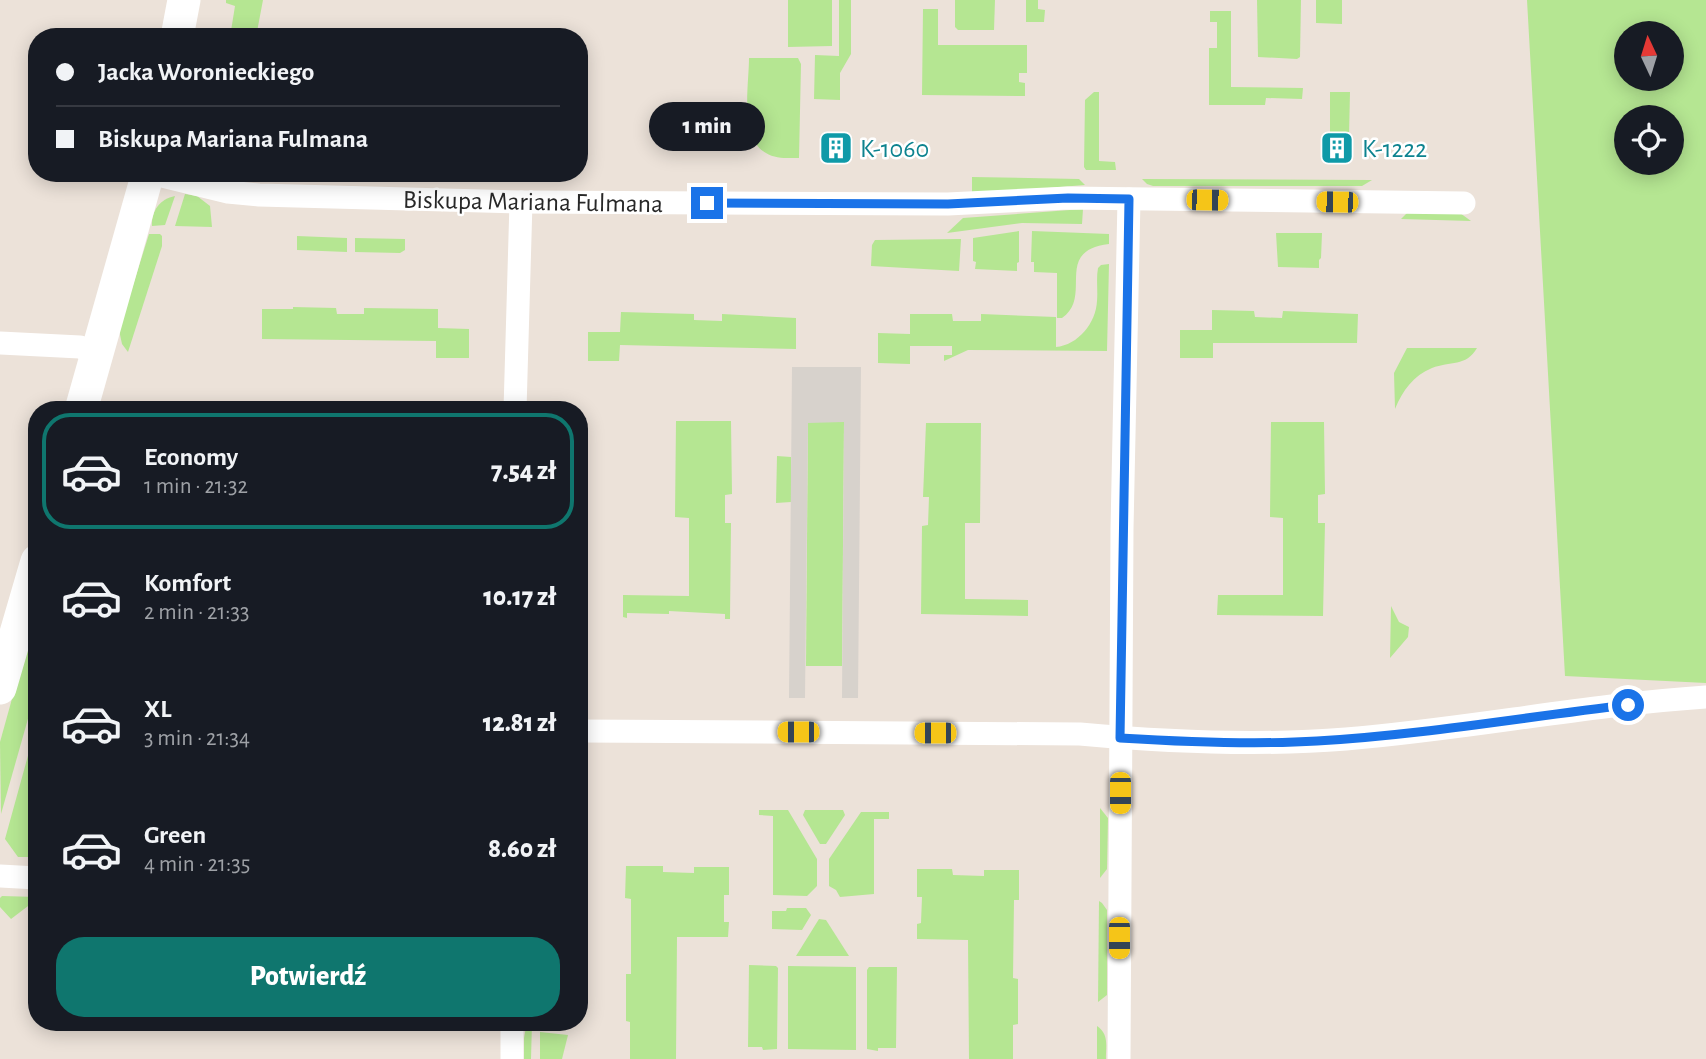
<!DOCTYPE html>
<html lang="pl">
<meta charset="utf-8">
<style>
:root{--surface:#171b24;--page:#20242c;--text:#f1f3f6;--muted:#9ea1a6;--line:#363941;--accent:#0f766e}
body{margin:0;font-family:"Alegreya Sans",sans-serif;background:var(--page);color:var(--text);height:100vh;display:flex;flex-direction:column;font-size:26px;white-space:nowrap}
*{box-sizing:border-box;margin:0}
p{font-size:23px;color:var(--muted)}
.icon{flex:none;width:38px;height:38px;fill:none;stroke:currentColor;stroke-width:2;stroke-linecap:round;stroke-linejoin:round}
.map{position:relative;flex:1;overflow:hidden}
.details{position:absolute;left:28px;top:401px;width:560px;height:630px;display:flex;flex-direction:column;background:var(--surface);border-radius:28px;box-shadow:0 4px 18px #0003}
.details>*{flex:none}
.banner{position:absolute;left:28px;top:28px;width:560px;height:154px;border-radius:28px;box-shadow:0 4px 18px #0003;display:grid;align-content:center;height:154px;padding:0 28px;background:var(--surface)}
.needle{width:46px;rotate:356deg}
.controls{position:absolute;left:1614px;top:21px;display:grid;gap:14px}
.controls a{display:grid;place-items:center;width:70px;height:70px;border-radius:50%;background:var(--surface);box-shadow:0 4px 18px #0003;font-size:35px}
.end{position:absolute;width:32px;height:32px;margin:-16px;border:9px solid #1a73e8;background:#fff;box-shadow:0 0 0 4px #fff}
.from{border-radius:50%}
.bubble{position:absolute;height:49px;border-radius:24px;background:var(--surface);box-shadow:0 4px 18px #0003;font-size:23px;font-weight:800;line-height:49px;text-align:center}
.car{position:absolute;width:21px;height:42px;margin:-21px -10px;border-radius:9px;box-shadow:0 0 5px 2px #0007;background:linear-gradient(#f5c518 24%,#345 0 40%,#f5c518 0 76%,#345 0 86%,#f5c518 0)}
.banner b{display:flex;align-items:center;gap:24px;height:66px;font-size:26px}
.banner b+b{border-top:2px solid var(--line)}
.banner i{width:18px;height:18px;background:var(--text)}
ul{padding:12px 0 0;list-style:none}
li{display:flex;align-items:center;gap:21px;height:116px;margin:0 14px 10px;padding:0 14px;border:4px solid transparent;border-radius:28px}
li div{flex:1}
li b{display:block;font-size:26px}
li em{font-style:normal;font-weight:800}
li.on{border-color:var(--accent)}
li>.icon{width:63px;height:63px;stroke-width:1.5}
.button{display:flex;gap:14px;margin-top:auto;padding:14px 28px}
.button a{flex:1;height:80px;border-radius:28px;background:var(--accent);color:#fff;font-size:28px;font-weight:800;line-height:80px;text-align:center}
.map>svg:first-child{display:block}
.green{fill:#b5e692;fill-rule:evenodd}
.plaza{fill:#d7d2cc}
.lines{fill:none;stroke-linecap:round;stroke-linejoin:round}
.street{stroke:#fff;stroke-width:23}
.secondary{stroke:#fff;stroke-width:33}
.route{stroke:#1a73e8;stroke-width:9}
.labels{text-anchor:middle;stroke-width:5;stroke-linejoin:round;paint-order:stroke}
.culture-label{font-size:26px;fill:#0d838f;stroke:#fff;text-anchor:start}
.street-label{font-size:26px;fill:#282828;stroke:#fff}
</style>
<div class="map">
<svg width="1706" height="1059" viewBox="0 0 1706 1059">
<rect width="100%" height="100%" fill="#ece2d9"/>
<g class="green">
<path d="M226 0H263L256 37H230L235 6 226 3Z"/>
<path d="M788 0H832V46L788 47Z"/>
<path d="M839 0H851V54L840 73V100L814 99 815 55 839 56Z"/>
<path d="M955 0H995L994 30H958L955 27Z"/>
<path d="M1026 0H1038V9L1045 10 1044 22H1026Z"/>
<path d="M1257 0H1301L1300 57 1297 59 1258 57Z"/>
<path d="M1316 0H1342V24L1316 23Z"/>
<path d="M1527 0H1706V683L1565 676ZM1671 33V79H1626V33ZM1626 117H1671V163H1626Z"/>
<path d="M923 9H938V45H1027V73H1019V82L1025 83V96L922 95Z"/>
<path d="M1210 11H1231V87L1303 88 1302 99 1266 98 1265 105H1209V48H1217V22H1210Z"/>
<path d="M749 58H798L801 64 799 158C788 158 775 159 766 153 739 138 749 85 749 58Z"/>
<path d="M1094 92H1099V161L1115 162 1116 170H1086L1084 167 1085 100Z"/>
<path d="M1330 92H1350L1349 136H1330Z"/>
<path d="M972 177 1079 179 1085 185 972 194Z"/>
<path d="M1142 179 1372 180 1362 186H1153L1147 184Z"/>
<path d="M185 194 197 196 210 206 212 227 175 226Z"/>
<path d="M175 196 165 225 152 226C151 211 160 199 175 196Z"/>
<path d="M1083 209 1082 224 1022 223 947 233 963 218Z"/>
<path d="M1407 213H1460L1471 221 1401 219Z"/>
<path d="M1019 231V262L1017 263V271L975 269 976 262 973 261V238Z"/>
<path d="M1032 231 1109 234V244C1052 251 1094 296 1062 318H1057V273L1034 272V262H1031Z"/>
<path d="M1276 233H1322L1321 258 1319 260V268L1278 267Z"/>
<path d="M149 234H160L162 236V246L128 352 122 344 119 330Z"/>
<path d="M297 236 347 238V252L297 250Z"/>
<path d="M355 238 405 239V250L400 253 355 252Z"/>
<path d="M961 239 959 271 871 266 872 245 875 240Z"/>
<path d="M1109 264 1107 351 968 350 944 361V355H952V346H910V364L878 363V333L910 334V314H952L953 321H981V314L1056 317V347C1078 345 1096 323 1097 301 1098 290 1096 279 1098 268L1101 265Z"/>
<path d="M293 307 336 308 337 314H364V308L438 309V328L469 329V358H436V341L262 339V309H293Z"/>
<path d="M1212 310 1254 311 1255 317 1282 318 1283 311 1358 314 1357 343H1213V358H1180V330H1212Z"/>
<path d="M621 312 694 314V320L722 321V314L796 318V349L620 345 619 361H588V332H620Z"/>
<path d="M1407 348H1477C1466 367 1450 361 1432 368 1413 376 1403 390 1395 409L1394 373Z"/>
<path d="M676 421H731L732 494 725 495V523H731L730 619H725V614L669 611V614L627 613V618L623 617V595L689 596V518L675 517Z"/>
<path d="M808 422H844L842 666H806Z"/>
<path d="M1271 422H1324L1325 494 1318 495V523H1325L1323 616 1217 615 1218 595H1283V518L1270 517Z"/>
<path d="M926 423H981L980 523H965V599L1028 600V616L921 614 922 526 928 525 929 497H923Z"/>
<path d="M777 456 791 457V502L776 503Z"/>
<path d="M1391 606 1399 622 1409 627 1408 637 1390 658Z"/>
<path d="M28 641 37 657V687L1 814 0 742Z"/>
<path d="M37 723V811L32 827 37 833V857H18L5 839Z"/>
<path d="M1100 808 1108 818 1107 869 1100 878Z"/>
<path d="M759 810H788L817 859V886L807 896 773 895V816L759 815Z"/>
<path d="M805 810H843L845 815 826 844H820L803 815Z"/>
<path d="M861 812H889V819H874V894L840 897 836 890 829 886V859Z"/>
<path d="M626 866H663V872L694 873V867H729V895H724V922H729L728 937H677L676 1059H630V1022L626 1021V974H631V899L625 898Z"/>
<path d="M917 869H952L953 875 984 876V870H1019V900H1014L1013 978 1018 979V1024L1013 1025V1059H969L968 940 917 939V924L921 923 922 897H917Z"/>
<path d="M2 896 37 897V903H32L11 919 0 907V898Z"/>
<path d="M1099 901 1102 903 1107 910V995L1098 1002Z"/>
<path d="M787 908H806L811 915 802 930 772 929V911H786Z"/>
<path d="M819 919 826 920 849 956H796Z"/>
<path d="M749 965 776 966 778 968 777 1049 763 1050 762 1047H748Z"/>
<path d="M788 966 856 967V1050L788 1049Z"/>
<path d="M869 967H897L896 1048H878V1051L867 1049V970Z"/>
<path d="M527 1022H532L531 1059H524V1038Z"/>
<path d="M1097 1026C1109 1034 1106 1046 1106 1059H1097Z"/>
<path d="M540 1032 568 1035 562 1059H540Z"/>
</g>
<path class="plaza" d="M792 367H861L858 698H842L844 422 808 423 805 698H789Z"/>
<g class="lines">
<g class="street">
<path d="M150 173 228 192 259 195 521 202 948 204 1068 198 1464 203"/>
<path d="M0 343 80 347 97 354"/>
<path d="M515 410 521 202"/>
<path d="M579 731 1080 734C1168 742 1258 746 1346 739 1467 729 1585 705 1706 697"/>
<path d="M0 876 37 878"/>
<path d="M512 1059V1022"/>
<path d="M1119 1059 1122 529 1129 199"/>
</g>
<g class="secondary">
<path d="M177 37 184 0"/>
<path d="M81 410 148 173"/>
<path d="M0 688 37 561"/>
</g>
</g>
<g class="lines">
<path class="route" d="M707 203 948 204 1068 198 1129 199 1120 738C1185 742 1252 745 1317 741 1421 735 1524 717 1628 705"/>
</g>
<defs>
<symbol id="building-square" viewBox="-11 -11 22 22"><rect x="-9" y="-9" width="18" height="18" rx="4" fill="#0f9aa8" stroke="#fff"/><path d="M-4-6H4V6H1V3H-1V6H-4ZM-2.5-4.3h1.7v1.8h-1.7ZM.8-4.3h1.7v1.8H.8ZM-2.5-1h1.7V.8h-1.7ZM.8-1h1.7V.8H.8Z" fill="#fff"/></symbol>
</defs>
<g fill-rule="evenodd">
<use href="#building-square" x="817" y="129" width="38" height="38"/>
<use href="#building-square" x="1318" y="129" width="38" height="38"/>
</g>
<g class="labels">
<g class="culture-label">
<text x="860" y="157">K-1060</text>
<text x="1362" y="157">K-1222</text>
</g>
<g class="street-label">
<text transform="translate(533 201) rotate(1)" y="9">Biskupa Mariana Fulmana</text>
</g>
</g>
</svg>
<div class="controls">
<a><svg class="needle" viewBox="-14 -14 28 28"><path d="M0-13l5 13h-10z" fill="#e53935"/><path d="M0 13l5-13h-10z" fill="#9ea1a6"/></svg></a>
<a><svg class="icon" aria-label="locate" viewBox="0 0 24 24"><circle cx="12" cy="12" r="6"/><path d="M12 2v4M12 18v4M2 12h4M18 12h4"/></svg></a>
</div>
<i class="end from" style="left:1628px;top:705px"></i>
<i class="end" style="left:707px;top:203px"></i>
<div class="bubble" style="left:649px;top:102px;width:116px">1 min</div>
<i class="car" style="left:1207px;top:200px;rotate:91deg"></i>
<i class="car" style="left:1337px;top:202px;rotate:271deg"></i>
<i class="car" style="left:798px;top:732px;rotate:270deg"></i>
<i class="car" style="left:935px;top:733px;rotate:270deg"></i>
<i class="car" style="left:1120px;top:793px;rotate:180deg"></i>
<i class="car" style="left:1119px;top:938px;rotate:180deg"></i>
<div class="banner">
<b><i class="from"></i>Jacka Woronieckiego</b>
<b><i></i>Biskupa Mariana Fulmana</b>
</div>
<section class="details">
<ul>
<li class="on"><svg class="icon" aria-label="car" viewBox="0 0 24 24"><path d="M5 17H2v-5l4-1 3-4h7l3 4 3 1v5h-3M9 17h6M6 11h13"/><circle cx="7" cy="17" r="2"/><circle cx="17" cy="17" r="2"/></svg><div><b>Economy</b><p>1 min · 21:32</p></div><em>7.54 zł</em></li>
<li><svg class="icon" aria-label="car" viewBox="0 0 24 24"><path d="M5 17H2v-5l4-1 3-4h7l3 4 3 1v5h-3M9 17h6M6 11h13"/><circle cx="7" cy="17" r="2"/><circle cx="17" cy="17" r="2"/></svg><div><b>Komfort</b><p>2 min · 21:33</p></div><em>10.17 zł</em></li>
<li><svg class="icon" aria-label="car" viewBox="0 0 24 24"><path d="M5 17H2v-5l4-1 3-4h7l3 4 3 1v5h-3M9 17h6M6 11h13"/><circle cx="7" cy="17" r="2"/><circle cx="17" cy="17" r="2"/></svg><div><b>XL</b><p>3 min · 21:34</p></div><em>12.81 zł</em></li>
<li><svg class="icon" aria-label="car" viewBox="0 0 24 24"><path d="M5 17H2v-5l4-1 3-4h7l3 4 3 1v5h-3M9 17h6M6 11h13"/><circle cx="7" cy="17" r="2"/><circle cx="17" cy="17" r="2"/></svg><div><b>Green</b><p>4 min · 21:35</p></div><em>8.60 zł</em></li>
</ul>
<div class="button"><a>Potwierdź</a></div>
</section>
</div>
